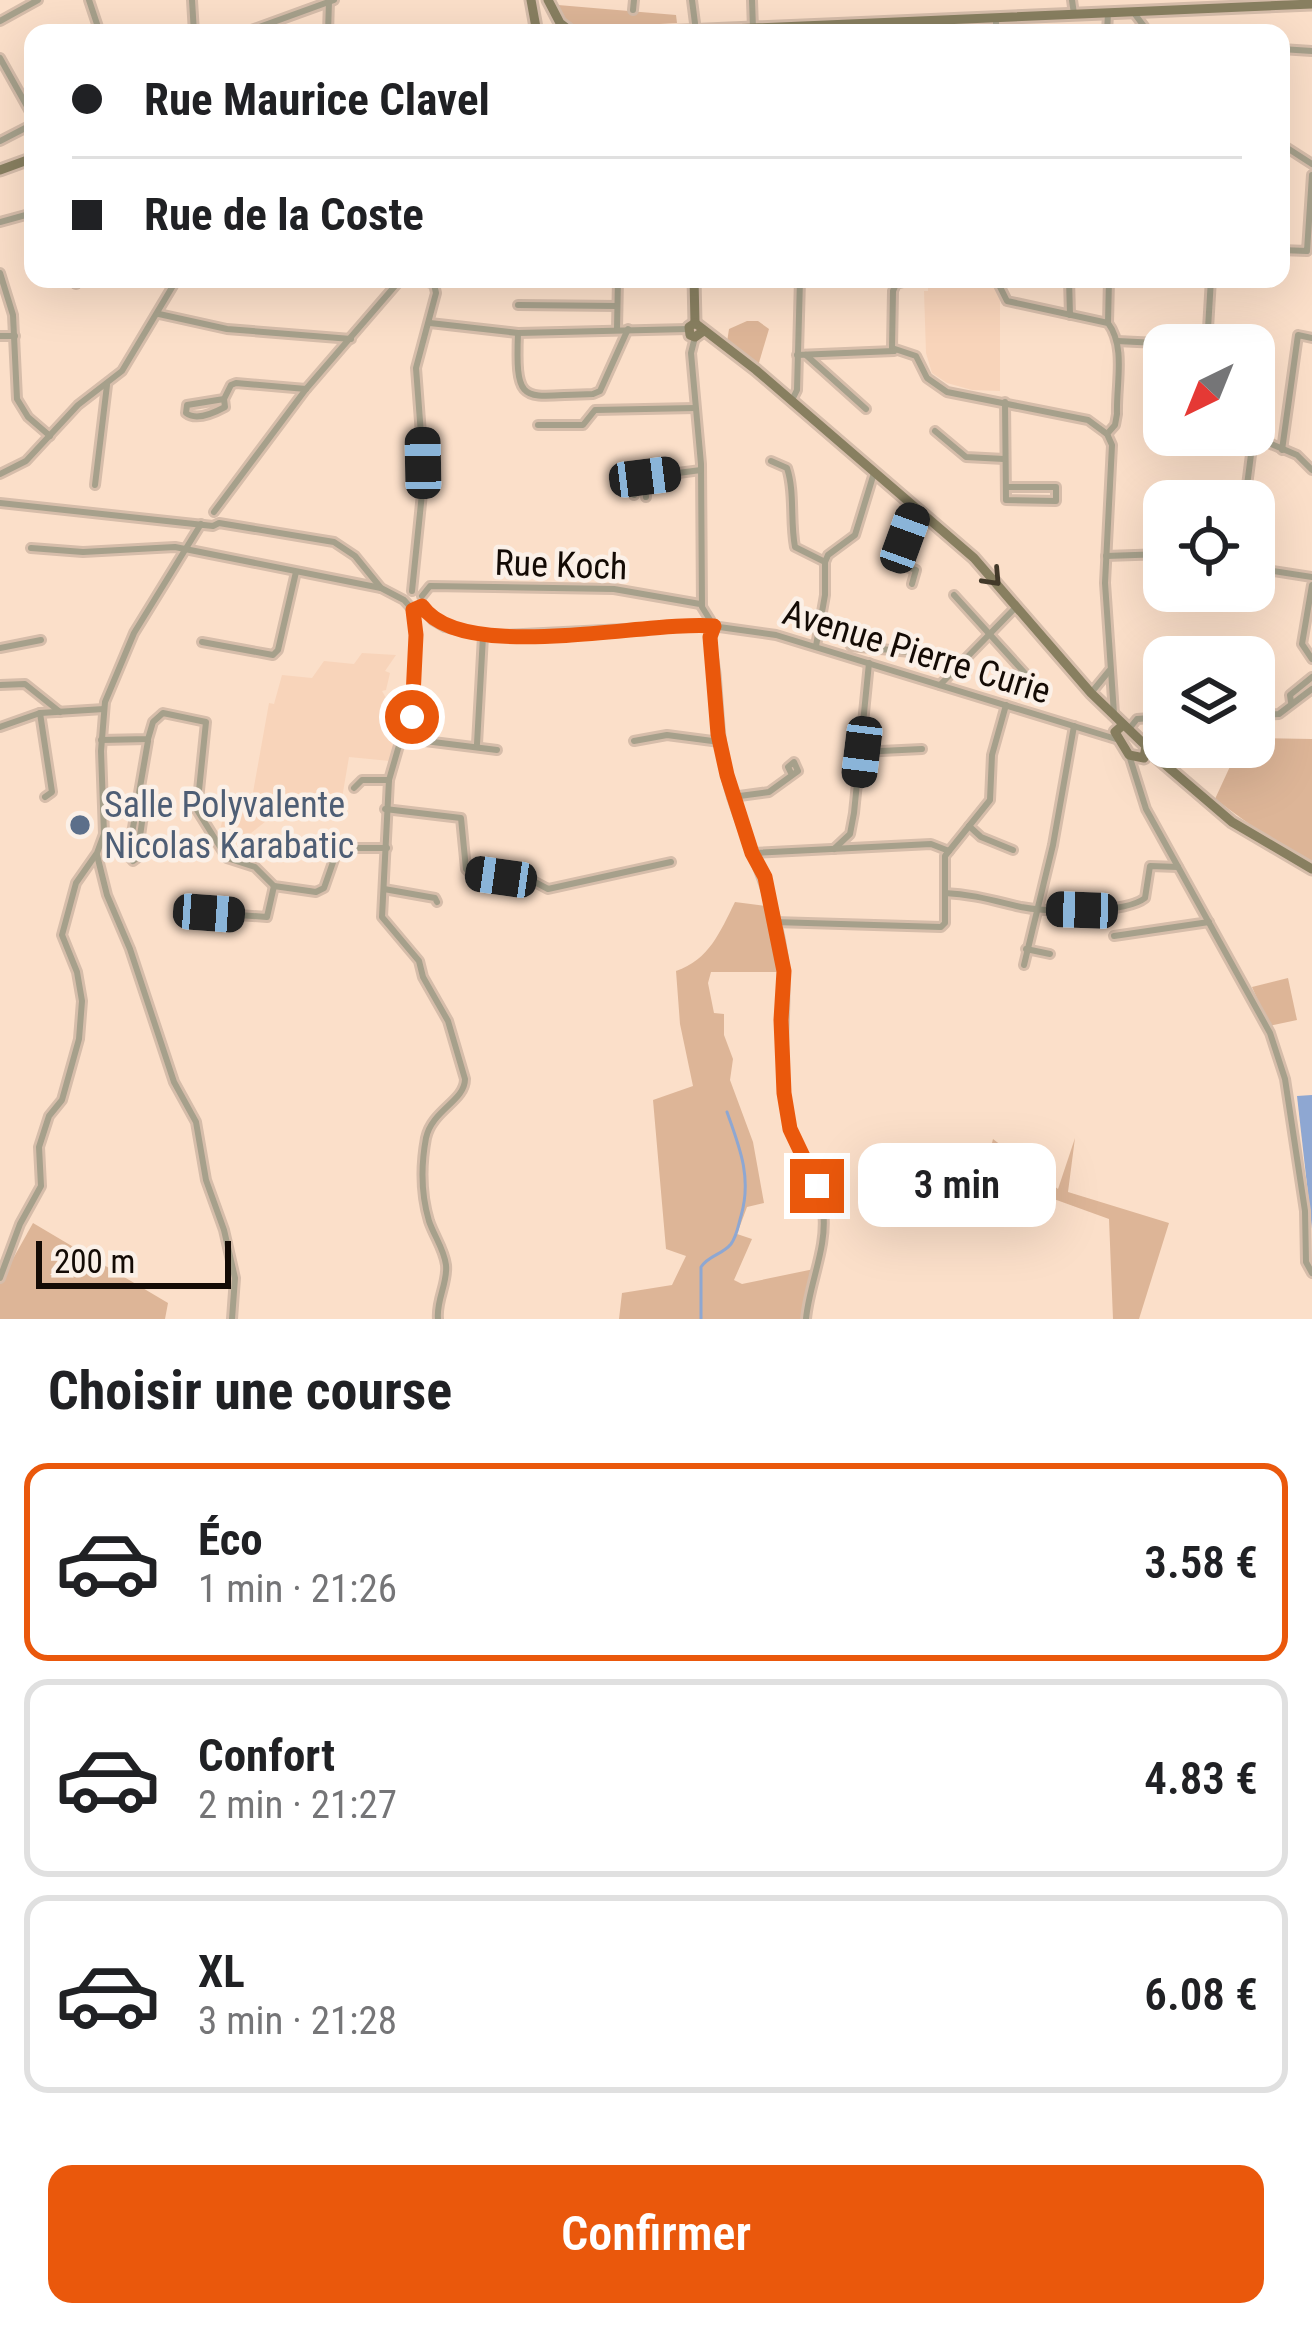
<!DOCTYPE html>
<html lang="fr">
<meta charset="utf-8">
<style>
:root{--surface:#fff;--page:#f6f6f6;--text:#202124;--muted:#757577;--line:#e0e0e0;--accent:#ea580c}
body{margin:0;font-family:"Roboto Condensed",sans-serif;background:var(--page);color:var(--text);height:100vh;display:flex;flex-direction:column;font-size:45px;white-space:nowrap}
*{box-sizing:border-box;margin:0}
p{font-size:39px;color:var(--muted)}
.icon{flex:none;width:66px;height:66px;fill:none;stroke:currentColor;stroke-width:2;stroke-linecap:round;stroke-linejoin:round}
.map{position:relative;height:1319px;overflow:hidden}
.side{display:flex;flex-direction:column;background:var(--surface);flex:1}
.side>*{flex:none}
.guide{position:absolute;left:24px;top:24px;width:1266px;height:264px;border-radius:24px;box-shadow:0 12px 48px #0002;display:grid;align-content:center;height:264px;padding:0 48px;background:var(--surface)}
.needle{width:78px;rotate:223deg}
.controls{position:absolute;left:1143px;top:324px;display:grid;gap:24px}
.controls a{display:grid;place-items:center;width:132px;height:132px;border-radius:24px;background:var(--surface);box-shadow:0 12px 48px #0002;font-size:60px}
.scale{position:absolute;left:36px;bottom:30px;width:195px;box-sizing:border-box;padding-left:12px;border:6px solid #140b05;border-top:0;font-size:33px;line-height:42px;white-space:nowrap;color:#140b05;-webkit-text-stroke:9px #fbf0e7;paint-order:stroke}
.end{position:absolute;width:54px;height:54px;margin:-27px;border:15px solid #ea580c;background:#fff;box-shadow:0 0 0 6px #fff}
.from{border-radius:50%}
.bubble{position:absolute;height:84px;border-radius:24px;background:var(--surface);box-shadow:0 12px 48px #0002;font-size:39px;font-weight:600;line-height:84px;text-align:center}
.car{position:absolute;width:36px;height:72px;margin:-36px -18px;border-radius:15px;box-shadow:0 0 9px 3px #0007;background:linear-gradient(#222 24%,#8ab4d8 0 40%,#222 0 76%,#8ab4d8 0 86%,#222 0)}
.guide b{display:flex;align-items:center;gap:42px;height:114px;font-size:45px}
.guide b+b{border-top:3px solid var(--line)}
.guide i{width:30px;height:30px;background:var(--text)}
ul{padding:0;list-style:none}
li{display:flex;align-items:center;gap:36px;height:198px;margin:0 24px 18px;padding:0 24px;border:6px solid var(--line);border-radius:24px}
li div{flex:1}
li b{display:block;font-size:45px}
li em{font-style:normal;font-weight:600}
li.selected{border-color:var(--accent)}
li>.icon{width:108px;height:108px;stroke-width:1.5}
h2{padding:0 48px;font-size:54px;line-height:144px}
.primary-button{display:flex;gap:24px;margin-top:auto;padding:24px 48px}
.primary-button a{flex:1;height:138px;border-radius:24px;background:var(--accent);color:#fff;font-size:48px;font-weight:600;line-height:138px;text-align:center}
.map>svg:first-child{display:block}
.built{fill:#f8d4ba}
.green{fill:#ddb597}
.water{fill:#8ea7d2}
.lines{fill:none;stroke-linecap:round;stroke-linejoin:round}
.stream{stroke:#8ea7d2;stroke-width:3}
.minor-casing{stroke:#d6bdaa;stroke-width:12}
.secondary-casing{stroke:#d6bdaa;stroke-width:15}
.minor{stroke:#a6a08b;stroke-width:6}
.secondary{stroke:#887f60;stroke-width:9}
.oneway{stroke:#423929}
.route{stroke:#ea580c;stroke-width:15}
.service-dot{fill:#5c6f8a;stroke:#fbf0e7;stroke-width:4.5}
.labels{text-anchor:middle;stroke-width:9;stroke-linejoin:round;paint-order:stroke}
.street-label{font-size:36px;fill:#140b05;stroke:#fbf0e7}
.service-label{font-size:36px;fill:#4e5e75;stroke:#fbf0e7;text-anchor:start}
</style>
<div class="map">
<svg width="1312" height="1319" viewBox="0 0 1312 1319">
<rect width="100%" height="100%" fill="#fbdfc9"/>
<g class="built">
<path d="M928 279H994L1000 297V391L972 390 947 383 932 373 926 353 924 291H928Z"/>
<path d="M362 653 396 655 385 671 390 673 386 690 382 691 389 703 403 712 390 761 349 757 341 804 297 796 245 838 220 830 226 806 235 793 252 798 269 703 274 704 282 675 312 678 324 661 354 664Z"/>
</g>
<g class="green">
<path d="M558 5 676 15 677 23 573 29 564 22Z"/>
<path d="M747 321H758L769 329 758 366 727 342 729 329Z"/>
<path d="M1254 738 1312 739V862L1267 837 1215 799 1239 747H1254Z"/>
<path d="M735 902 766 906 778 972H711L708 983 714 1013 724 1014V1035L733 1059 730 1080 753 1142 764 1203 747 1207 737 1234 752 1239 734 1280 742 1284 814 1269 803 1319H619L622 1293 672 1285 686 1256 666 1249 653 1100 693 1086 680 1024 676 971C709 960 720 932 735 902Z"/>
<path d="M1288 978 1297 1020 1269 1026 1252 987Z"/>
<path d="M1075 1138 1068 1192 1169 1223 1139 1319H1113L1109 1219 1051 1198 991 1147 993 1139 1058 1189Z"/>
<path d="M33 1223 168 1303 165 1319H0V1282Z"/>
</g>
<path class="water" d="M1312 1095V1229L1297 1096Z"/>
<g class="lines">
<path class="stream" d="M701 1319V1267C709 1255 722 1255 731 1244 737 1236 738 1226 741 1216 752 1178 740 1148 727 1112"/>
<defs>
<g id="minor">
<path d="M89 0 100 33"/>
<path d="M192 0 194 33"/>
<path d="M692 0 696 31"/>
<path d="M752 0 753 29"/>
<path d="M1072 0 1074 14"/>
<path d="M633 10 634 0"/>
<path d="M1134 13 1149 33"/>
<path d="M996 17V33"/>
<path d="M0 21 38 0"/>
<path d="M243 33 334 0"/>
<path d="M328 33 329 1"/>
<path d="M1107 33 1108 13"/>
<path d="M1281 49 1312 51"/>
<path d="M0 58 33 117"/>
<path d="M0 141 33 124"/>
<path d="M1281 144 1312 164"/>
<path d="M0 222 33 213"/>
<path d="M1281 250 1307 251 1312 175"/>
<path d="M0 273 13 315 17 399 28 417 50 436"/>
<path d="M76 279V284"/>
<path d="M914 279 896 284 893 291 892 348 916 356 927 378 947 392 1088 420 1107 434 1112 445 1105 583 1114 714"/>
<path d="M996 279 1007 301 1108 323C1126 347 1116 384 1117 414L1115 425 1107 434"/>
<path d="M1069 279 1070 315"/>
<path d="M800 280 889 281 896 284"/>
<path d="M518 305 617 306"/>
<path d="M159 314 227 329 351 339"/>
<path d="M430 323 518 333 688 329"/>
<path d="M1108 323 1109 279"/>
<path d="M617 329 618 279"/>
<path d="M518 333C515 410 524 395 593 394L600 391 628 329"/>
<path d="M0 336H15"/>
<path d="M695 337 691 353 701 464 702 607 712 623"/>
<path d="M1117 341 1198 345"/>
<path d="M1207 345 1211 279"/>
<path d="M797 355 894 351"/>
<path d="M806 355 866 409"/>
<path d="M224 399 225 407C214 413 196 421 186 413L187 405 224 399 231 385 236 383 306 389"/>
<path d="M792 400 797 390 800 279"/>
<path d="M1005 402 1006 500 1056 501V487H1006"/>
<path d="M538 425H583L595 410 695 408"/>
<path d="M935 431 966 457 1004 459"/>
<path d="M1250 435 1297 455 1312 470"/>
<path d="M1282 450 1298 335 1312 338"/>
<path d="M771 461 787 468C795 492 790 521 795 547L825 562"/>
<path d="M0 474 26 461 78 405 122 371 177 279"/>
<path d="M645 477 646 497"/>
<path d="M95 485 107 385"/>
<path d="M634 495 632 479 701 470"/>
<path d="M1245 501 1253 439"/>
<path d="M0 503 213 526 219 523 334 542 355 556 381 588 404 600 413 610"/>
<path d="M214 512 306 389 401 279"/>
<path d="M31 548 83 552 175 547 381 588"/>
<path d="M1106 556 1164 554"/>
<path d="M1254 568 1312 577"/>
<path d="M912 584 916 570 895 563 916 508"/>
<path d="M1312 585 1302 644 1312 659"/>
<path d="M412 591 424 474 416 368 436 293 434 284 420 279"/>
<path d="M954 595 1042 692"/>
<path d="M422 596 430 586 614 589 700 604"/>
<path d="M422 606 433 620 445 627 483 636 705 625 776 635 1116 739"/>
<path d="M413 610 416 635 412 732 400 742 389 780 382 917 419 961 423 977 448 1021 465 1079C465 1101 432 1110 426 1138 421 1165 421 1194 429 1221 434 1236 444 1249 446 1265 448 1283 436 1300 438 1319"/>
<path d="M714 626C707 644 715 660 716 679 719 719 720 758 732 797 751 855 780 908 784 971 787 1022 776 1076 790 1126 798 1155 819 1180 823 1211 828 1246 809 1284 806 1319"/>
<path d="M202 642 273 655 278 650 296 572"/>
<path d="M816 646 825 595V562L828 555 855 535 874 473"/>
<path d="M851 646 930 654"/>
<path d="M0 648 41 640"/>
<path d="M0 685 25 684 60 712"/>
<path d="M940 685 1017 606"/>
<path d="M1091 693 1109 671"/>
<path d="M1291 702 1290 695 1312 677"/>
<path d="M40 713 52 792 45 797"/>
<path d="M1257 715 1279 714 1312 689"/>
<path d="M0 727 40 713 104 709"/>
<path d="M1129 729 1137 719 1164 717"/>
<path d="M412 732 425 741 497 750"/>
<path d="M101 740 148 739 153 722 163 713 206 722 197 810 227 858 255 867 274 886 316 892 324 888 338 848H387"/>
<path d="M634 741 667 735 720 742"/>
<path d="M477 744 483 636"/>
<path d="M861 752 922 749"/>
<path d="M1129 755 1146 809 1270 1033 1285 1079 1305 1211 1306 1262 1312 1273"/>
<path d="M354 788 362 780H389"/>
<path d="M732 797 769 792 798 771 794 762 788 767 791 773"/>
<path d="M141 799 144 808 139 843 145 852 133 861 124 850 130 845 148 741"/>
<path d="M385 809 461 818 466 869 469 872 533 881 548 889 671 862"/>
<path d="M969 826 981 837 1013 850"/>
<path d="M834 849 850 834 854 813 869 663"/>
<path d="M753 853 931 844 949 851"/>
<path d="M97 855 107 895 130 949 174 1082 196 1122 206 1180 224 1230 235 1278 232 1319"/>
<path d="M384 889 435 898 437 902"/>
<path d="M945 893C972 894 995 901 1021 907 1047 912 1125 914 1145 898L1150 866 1178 867"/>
<path d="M209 913 267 917 274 886"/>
<path d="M774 922 941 927 945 923V856L990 800 992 755 1006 705"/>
<path d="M1114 936 1209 922"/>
<path d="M1026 949 1050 954"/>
<path d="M1024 965 1053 845 1074 726"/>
<path d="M0 1278 20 1224 41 1186 39 1147 49 1116 62 1100 79 1039 82 1001 77 972 62 935 76 883 97 853 104 834 101 751 105 702 134 633 201 524"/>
</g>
<g id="secondary">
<path d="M531 0 537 33"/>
<path d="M548 0 560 23 573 33"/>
<path d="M638 33 1312 4"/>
<path d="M0 170 33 158"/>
<path d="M694 279 695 323"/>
<path d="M695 323 756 370 974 558 1091 693 1146 746 1144 758 1129 755 1115 732 1123 725"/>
<path d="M695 323 689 327 690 335 695 337 702 332"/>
<path d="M1148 750 1232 822 1312 869"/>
</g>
</defs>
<use href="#minor" class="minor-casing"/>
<use href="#secondary" class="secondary-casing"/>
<use href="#minor" class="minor"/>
<use href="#secondary" class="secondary"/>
</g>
<defs><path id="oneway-chevron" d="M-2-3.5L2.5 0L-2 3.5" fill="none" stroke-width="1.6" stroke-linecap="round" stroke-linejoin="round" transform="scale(3)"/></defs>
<use class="oneway" href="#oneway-chevron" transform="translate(993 578) rotate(47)"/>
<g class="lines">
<path class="route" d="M412 717 416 635 413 610 422 606C462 665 648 620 714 626L710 637 718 734 727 775 752 853 765 877 784 971 781 1020 784 1093 790 1129 817 1186"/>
</g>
<circle class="service-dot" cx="80" cy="825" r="12"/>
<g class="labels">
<g class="street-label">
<text transform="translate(561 564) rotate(2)" y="13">Rue Koch</text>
<text transform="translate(917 651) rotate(17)" y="13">Avenue Pierre Curie</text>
</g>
<g class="service-label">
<text x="104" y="817">Salle Polyvalente<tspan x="104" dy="41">Nicolas Karabatic</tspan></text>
</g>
</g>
</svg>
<div class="controls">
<a><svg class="needle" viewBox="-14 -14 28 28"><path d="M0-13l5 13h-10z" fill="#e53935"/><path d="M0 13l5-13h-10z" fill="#757577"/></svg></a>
<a><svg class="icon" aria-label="locate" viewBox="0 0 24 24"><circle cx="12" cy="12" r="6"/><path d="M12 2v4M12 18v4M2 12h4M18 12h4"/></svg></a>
<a><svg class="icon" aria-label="layers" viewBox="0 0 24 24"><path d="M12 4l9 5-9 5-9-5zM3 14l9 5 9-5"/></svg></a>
</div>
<div class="scale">200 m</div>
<i class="end from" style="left:412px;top:717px"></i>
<i class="end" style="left:817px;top:1186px"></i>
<div class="bubble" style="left:858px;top:1143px;width:198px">3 min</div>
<i class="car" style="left:423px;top:463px;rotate:359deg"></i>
<i class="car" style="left:645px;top:477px;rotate:83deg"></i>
<i class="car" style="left:905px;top:538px;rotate:20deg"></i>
<i class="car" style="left:862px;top:752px;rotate:187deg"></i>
<i class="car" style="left:501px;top:877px;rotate:278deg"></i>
<i class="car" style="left:1082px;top:910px;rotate:272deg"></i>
<i class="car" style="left:209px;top:913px;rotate:94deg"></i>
<div class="guide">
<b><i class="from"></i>Rue Maurice Clavel</b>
<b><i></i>Rue de la Coste</b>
</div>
</div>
<section class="side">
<h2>Choisir une course</h2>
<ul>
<li class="selected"><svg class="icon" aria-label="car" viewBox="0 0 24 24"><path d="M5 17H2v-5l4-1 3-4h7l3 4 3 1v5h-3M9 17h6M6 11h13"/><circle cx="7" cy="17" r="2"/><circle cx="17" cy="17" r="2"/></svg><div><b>Éco</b><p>1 min · 21:26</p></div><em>3.58 €</em></li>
<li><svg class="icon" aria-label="car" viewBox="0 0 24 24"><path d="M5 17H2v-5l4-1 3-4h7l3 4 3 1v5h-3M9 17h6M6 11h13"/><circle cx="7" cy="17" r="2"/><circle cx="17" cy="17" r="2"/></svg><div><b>Confort</b><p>2 min · 21:27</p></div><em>4.83 €</em></li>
<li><svg class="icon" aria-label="car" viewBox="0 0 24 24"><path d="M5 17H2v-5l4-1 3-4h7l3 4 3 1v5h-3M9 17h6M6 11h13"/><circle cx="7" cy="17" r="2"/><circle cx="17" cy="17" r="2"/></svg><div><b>XL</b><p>3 min · 21:28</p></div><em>6.08 €</em></li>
</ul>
<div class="primary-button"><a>Confirmer</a></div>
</section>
